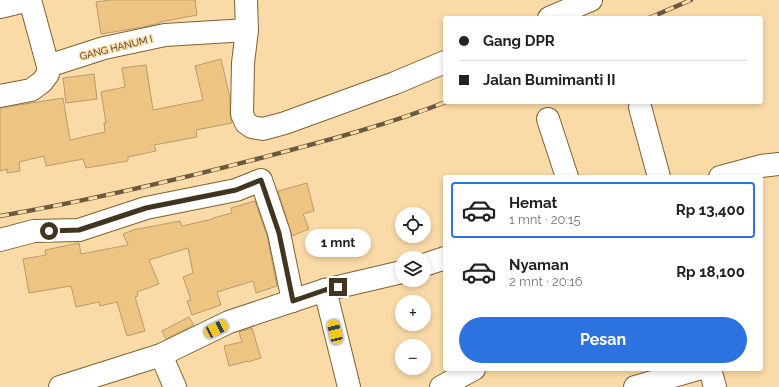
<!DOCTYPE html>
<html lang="id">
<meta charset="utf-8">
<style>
:root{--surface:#fff;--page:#f2f2f2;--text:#222;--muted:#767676;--line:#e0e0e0;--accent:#2d73df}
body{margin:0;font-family:Raleway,sans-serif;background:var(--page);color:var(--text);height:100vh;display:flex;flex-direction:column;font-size:15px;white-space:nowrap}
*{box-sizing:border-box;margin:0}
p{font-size:13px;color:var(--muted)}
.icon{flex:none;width:22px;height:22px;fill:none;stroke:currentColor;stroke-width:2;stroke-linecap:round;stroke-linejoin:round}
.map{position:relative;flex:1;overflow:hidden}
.sheet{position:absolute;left:443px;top:175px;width:320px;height:196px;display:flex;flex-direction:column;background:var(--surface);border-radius:4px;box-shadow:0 2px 6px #0003}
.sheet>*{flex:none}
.hud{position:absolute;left:443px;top:16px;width:320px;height:88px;border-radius:4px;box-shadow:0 2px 6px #0003;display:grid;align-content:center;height:88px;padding:0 16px;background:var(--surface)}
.fabs{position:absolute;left:395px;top:207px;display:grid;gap:8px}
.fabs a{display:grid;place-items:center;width:36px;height:36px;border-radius:50%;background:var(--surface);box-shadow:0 2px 6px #0003;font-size:20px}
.end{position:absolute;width:18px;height:18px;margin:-9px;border:5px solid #413520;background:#fff;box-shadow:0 0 0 2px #fff}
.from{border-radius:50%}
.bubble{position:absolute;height:28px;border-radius:14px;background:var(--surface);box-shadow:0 2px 6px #0003;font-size:13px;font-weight:700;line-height:28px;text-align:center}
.car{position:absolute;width:12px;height:24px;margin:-12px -6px;border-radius:5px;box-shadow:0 0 3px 1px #0007;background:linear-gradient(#f5c518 24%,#345 0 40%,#f5c518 0 76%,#345 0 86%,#f5c518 0)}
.hud b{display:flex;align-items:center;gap:14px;height:38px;font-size:15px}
.hud b+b{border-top:1px solid var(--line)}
.hud i{width:10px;height:10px;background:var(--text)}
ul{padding:7px 0 0;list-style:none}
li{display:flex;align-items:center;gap:12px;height:56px;margin:0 8px 6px;padding:0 8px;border:2px solid transparent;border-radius:4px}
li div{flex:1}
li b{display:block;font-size:15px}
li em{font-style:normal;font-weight:700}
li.selected{border-color:var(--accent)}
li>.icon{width:36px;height:36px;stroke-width:1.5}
.action{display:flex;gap:8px;margin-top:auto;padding:8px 16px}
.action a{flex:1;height:46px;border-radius:24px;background:var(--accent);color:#fff;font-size:16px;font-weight:700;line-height:46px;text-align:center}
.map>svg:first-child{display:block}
.building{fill:#edc481;stroke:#ba9b6a}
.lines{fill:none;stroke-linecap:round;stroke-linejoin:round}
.minor-casing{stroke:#7f6232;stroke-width:24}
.minor{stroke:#fff;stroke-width:22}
.rail-casing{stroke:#69593d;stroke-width:4.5}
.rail{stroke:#fadaa7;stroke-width:3;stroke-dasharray:9;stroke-linecap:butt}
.route{stroke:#413520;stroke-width:5}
.labels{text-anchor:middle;stroke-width:3;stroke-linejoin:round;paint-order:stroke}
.street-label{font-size:10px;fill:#413520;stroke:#fadaa7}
</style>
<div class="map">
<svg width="779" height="387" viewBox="0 0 779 387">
<rect width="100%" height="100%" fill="#fadaa7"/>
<g class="building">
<path d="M110 0H195L197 15 160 22V23L143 27 101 34 96 2Z"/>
<path d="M221 59 230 98V114L232 123 196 130 197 137 154 145 156 151 128 157V161L86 168 83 159 46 166 44 156 19 162 20 171 7 173V169L0 171V108L63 98 70 140 105 132 104 123H106L101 92 125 87 122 68 146 65 153 110 203 100 195 66Z"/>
<path d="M94 74 97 99 66 103 63 78Z"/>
<path d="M307 183 314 211 303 214 309 229 292 236 278 191Z"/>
<path d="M255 201 267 236 277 286 256 293 253 281 217 292 221 305 192 315 187 301 191 300 183 277 193 273 188 248 149 260 159 284 137 292 138 296 135 297 145 331 127 336 117 302 100 306 99 302 76 307 71 286 29 293 23 259 46 255 45 250 79 243 81 254 128 245 123 234 133 230 180 221 182 226 213 219V218L232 213 231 208Z"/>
<path d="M189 317 194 325 166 339 162 331Z"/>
<path d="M252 328 261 358 248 362V361L229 366 224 346 242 342 239 332Z"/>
</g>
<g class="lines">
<defs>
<g id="minor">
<path d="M30 0 48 66"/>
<path d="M246 0 247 30 243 63 242 114 246 123 252 127 263 129 285 123 395 83 445 62"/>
<path d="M0 7 29 0"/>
<path d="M549 18 591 0"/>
<path d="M0 96 31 90 42 82 48 74V66L104 48 165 35 247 30"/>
<path d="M640 107 659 177"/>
<path d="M548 119 567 177"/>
<path d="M720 177 761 166 779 164"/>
<path d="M0 240 34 231 79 230 146 208 236 190 261 180 279 233 293 301"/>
<path d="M424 265 445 258"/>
<path d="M325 290 349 387"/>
<path d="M161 355 175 387"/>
<path d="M710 369 715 387"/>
<path d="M60 387 161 355 229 322 325 290 402 272"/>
<path d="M441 387 474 369"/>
<path d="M635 387 698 369"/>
</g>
</defs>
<use href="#minor" class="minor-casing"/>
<use href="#minor" class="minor"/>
<defs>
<g id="rail">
<path d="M649 18 691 0"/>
<path d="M0 216C87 201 172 181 257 159 321 142 384 126 446 102"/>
</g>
</defs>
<use href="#rail" class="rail-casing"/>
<use href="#rail" class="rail"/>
</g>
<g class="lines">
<path class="route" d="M49 231 79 230 146 208 236 190 261 180 279 233 293 301 325 290 338 287"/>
</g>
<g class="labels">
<g class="street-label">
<text transform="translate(116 47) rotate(-14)" y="4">GANG HANUM I</text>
</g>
</g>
</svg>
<div class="fabs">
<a><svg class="icon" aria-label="locate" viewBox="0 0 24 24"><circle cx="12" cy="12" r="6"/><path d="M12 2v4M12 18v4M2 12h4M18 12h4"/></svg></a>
<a><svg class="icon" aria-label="layers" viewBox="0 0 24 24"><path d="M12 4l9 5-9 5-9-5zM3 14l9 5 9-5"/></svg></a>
<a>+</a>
<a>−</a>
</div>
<i class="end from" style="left:49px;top:231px"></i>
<i class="end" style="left:338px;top:287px"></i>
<div class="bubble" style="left:305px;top:229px;width:66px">1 mnt</div>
<i class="car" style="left:216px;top:329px;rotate:64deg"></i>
<i class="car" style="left:335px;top:332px;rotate:346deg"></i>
<div class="hud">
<b><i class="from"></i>Gang DPR</b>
<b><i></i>Jalan Bumimanti II</b>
</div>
<section class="sheet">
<ul>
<li class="selected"><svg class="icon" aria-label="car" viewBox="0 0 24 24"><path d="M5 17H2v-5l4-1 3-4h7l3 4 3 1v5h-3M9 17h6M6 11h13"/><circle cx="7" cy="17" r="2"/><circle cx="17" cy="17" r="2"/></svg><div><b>Hemat</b><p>1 mnt · 20:15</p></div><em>Rp 13,400</em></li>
<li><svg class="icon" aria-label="car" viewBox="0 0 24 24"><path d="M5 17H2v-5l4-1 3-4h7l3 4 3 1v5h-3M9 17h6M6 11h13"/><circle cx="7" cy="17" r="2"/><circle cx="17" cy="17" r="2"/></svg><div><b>Nyaman</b><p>2 mnt · 20:16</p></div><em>Rp 18,100</em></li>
</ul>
<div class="action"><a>Pesan</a></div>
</section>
</div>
